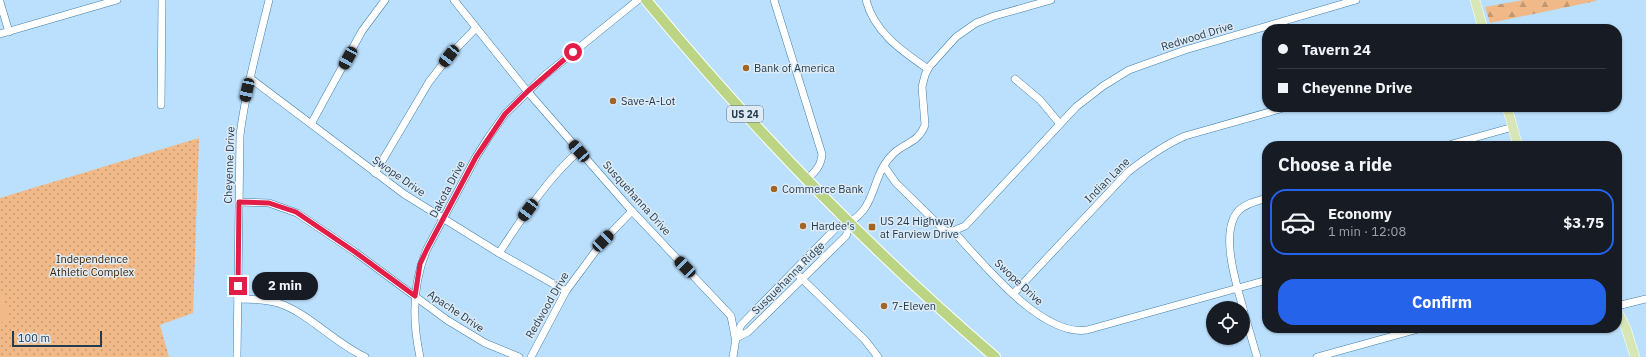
<!DOCTYPE html>
<meta charset="utf-8">
<style>
:root{--surface:#171b24;--page:#20242c;--text:#f1f3f6;--muted:#9ea1a6;--line:#363941;--accent:#2563eb}
body{margin:0;font-family:"IBM Plex Sans",sans-serif;background:var(--page);color:var(--text);height:100vh;display:flex;flex-direction:column;font-size:15px;white-space:nowrap}
*{box-sizing:border-box;margin:0}
p{font-size:13px;color:var(--muted)}
.icon{flex:none;width:22px;height:22px;fill:none;stroke:currentColor;stroke-width:2;stroke-linecap:round;stroke-linejoin:round}
.map{position:relative;flex:1;overflow:hidden}
.side{position:absolute;left:1262px;top:141px;width:360px;height:192px;display:flex;flex-direction:column;background:var(--surface);border-radius:16px;box-shadow:0 1px 3px #0004}
.side>*{flex:none}
.hud{position:absolute;left:1262px;top:24px;width:360px;height:88px;border-radius:16px;box-shadow:0 1px 3px #0004;display:grid;align-content:center;height:88px;padding:0 16px;background:var(--surface)}
.buttons{position:absolute;left:1206px;top:301px;display:grid;gap:8px}
.buttons a{display:grid;place-items:center;width:44px;height:44px;border-radius:50%;background:var(--surface);box-shadow:0 1px 3px #0004;font-size:20px}
.scale{position:absolute;left:12px;bottom:10px;width:90px;box-sizing:border-box;padding-left:4px;border:2px solid #223c50;border-top:0;font-size:11px;line-height:14px;white-space:nowrap;color:#223c50;-webkit-text-stroke:3px #deeaf4;paint-order:stroke}
.end{position:absolute;width:18px;height:18px;margin:-9px;border:5px solid #e11d48;background:#fff;box-shadow:0 0 0 2px #fff}
.from{border-radius:50%}
.bubble{position:absolute;height:28px;border-radius:14px;background:var(--surface);box-shadow:0 1px 3px #0004;font-size:13px;font-weight:800;line-height:28px;text-align:center}
.car{position:absolute;width:12px;height:24px;margin:-12px -6px;border-radius:5px;box-shadow:0 0 3px 1px #0007;background:linear-gradient(#222 24%,#8ab4d8 0 40%,#222 0 76%,#8ab4d8 0 86%,#222 0)}
.hud b{display:flex;align-items:center;gap:14px;height:38px;font-size:15px}
.hud b+b{border-top:1px solid var(--line)}
.hud i{width:10px;height:10px;background:var(--text)}
ul{padding:0;list-style:none}
li{display:flex;align-items:center;gap:12px;height:66px;margin:0 8px 6px;padding:0 8px;border:2px solid var(--line);border-radius:16px}
li div{flex:1}
li b{display:block;font-size:15px}
li em{font-style:normal;font-weight:800}
li.current{border-color:var(--accent)}
li>.icon{width:36px;height:36px;stroke-width:1.5}
h2{padding:0 16px;font-size:18px;line-height:48px}
.action{display:flex;gap:8px;margin-top:auto;padding:8px 16px}
.action a{flex:1;height:46px;border-radius:16px;background:var(--accent);color:#fff;font-size:16px;font-weight:800;line-height:46px;text-align:center}
.map>svg:first-child{display:block}
.forest{fill:url(#forest-firs)}
.park{fill:url(#park-dots)}
.pitch{fill:#f1b987}
.lines{fill:none;stroke-linecap:round;stroke-linejoin:round}
.minor-casing{stroke:#417eac;stroke-width:8}
.major-casing{stroke:#fff;stroke-width:10}
.highway-casing{stroke:#fff;stroke-width:12}
.minor{stroke:#fff;stroke-width:7}
.major{stroke:#d7e6b5;stroke-width:9}
.highway{stroke:#bcd584;stroke-width:10}
.route{stroke:#e11d48;stroke-width:5}
.poi-dot{fill:#a16527;stroke:#deeaf4;stroke-width:1.5}
.labels{text-anchor:middle;stroke-width:3;stroke-linejoin:round;paint-order:stroke}
.shield{fill:#deeaf4;stroke:#5a7081;stroke-width:1}
.shield-label{font-size:10px;font-weight:bold;fill:#223c50}
.street-label{font-size:11px;fill:#223c50;stroke:#deeaf4}
.poi-label{font-size:11px;fill:#223c50;stroke:#deeaf4;text-anchor:start}
.park-label{font-size:11px;fill:#422403;stroke:#deeaf4}
</style>
<div class="map">
<svg width="1646" height="357" viewBox="0 0 1646 357">
<defs>
<pattern id="forest-firs" width="22" height="20" patternUnits="userSpaceOnUse"><rect width="22" height="20" fill="#f1b987"/><path d="M5 1l3.5 6h-7zM16 11l3.5 6h-7z" fill="#c39871"/></pattern>
<pattern id="park-dots" width="8" height="8" patternUnits="userSpaceOnUse"><rect width="8" height="8" fill="#f1b987"/><path d="M2 2h.1M6 6h.1" fill="none" stroke="#c39871" stroke-width="1.8" stroke-linecap="round"/></pattern>
</defs>
<rect width="100%" height="100%" fill="#bbe0fe"/>
<path class="forest" d="M1523 0H1596V1L1490 23 1485 7Z"/>
<path class="park" d="M199 138 193 313 160 325 169 357H0V198Z"/>
<path class="pitch" d="M0 286 10 320 0 323Z"/>
<g class="lines">
<defs>
<g id="minor">
<path d="M454 0 527 91 632 211 731 316 735 337"/>
<path d="M774 0 822 154C821 166 816 171 807 179"/>
<path d="M866 0C874 32 902 51 928 69"/>
<path d="M0 2 9 32"/>
<path d="M0 34 117 0"/>
<path d="M250 78 404 194 499 253 566 291"/>
<path d="M1015 79 1040 100 1060 124"/>
<path d="M161 105 162 0"/>
<path d="M311 124 362 31 385 0"/>
<path d="M1445 146 1513 127"/>
<path d="M884 166 896 183 944 230 948 232 953 231C982 262 1041 337 1087 330L1267 280"/>
<path d="M375 173 429 82 449 56 476 28"/>
<path d="M239 202 269 203 297 213 355 252 447 320 485 343 519 357"/>
<path d="M953 231 965 226 1076 107 1103 86 1129 70 1185 50 1356 0"/>
<path d="M499 253C523 217 547 179 579 151"/>
<path d="M799 276 865 340 878 357"/>
<path d="M1013 294 1128 172C1146 158 1164 145 1185 136L1287 107"/>
<path d="M238 299C251 299 264 299 278 303 307 312 336 344 365 357"/>
<path d="M1617 306 1646 299"/>
<path d="M1243 308C1236 283 1219 231 1239 210 1247 203 1257 201 1267 198"/>
<path d="M1243 309 1257 357"/>
<path d="M736 338 748 332 846 236 850 224"/>
<path d="M237 357 240 135C246 89 258 45 269 0"/>
<path d="M420 357C412 320 412 284 427 249L476 157 488 138 505 114 544 76 638 0"/>
<path d="M531 357 566 291 603 241 632 211"/>
<path d="M733 357 736 338 741 325 836 228C881 214 867 178 894 153 906 142 918 143 925 125L922 87 925 75 929 67 956 37 976 23 994 16 1051 0"/>
<path d="M1317 357 1422 328"/>
</g>
<g id="major">
<path d="M1475 0 1483 29"/>
<path d="M1507 107 1518 146"/>
<path d="M1617 310 1626 328 1635 357"/>
</g>
<path id="highway" d="M646 0C752 128 868 248 995 357"/>
</defs>
<use href="#minor" class="minor-casing"/>
<use href="#major" class="major-casing"/>
<use href="#highway" class="highway-casing"/>
<use href="#minor" class="minor"/>
<use href="#major" class="major"/>
<use href="#highway" class="highway"/>
</g>
<g class="lines">
<path class="route" d="M238 286 239 202 269 203 296 212 355 252 415 296 420 264 427 249 476 157 505 114 528 91 573 52"/>
</g>
<g class="poi-dot">
<circle cx="746" cy="68" r="4"/>
<circle cx="613" cy="101" r="4"/>
<circle cx="774" cy="189" r="4"/>
<circle cx="803" cy="226" r="4"/>
<rect x="868" y="223" width="8" height="8" rx="2"/>
<circle cx="884" cy="306" r="4"/>
</g>
<g class="labels">
<rect class="shield" x="727" y="106" width="36" height="16" rx="3"/>
<g class="shield-label">
<text x="745" y="118">US 24</text>
</g>
<g class="street-label">
<text transform="translate(1197 36) rotate(-17)" y="4">Redwood Drive</text>
<text transform="translate(229 165) rotate(-88)" y="4">Cheyenne Drive</text>
<text transform="translate(399 176) rotate(35)" y="4">Swope Drive</text>
<text transform="translate(1107 180) rotate(-45)" y="4">Indian Lane</text>
<text transform="translate(447 189) rotate(-62)" y="4">Dakota Drive</text>
<text transform="translate(637 198) rotate(48)" y="4">Susquehanna Drive</text>
<text transform="translate(788 278) rotate(-45)" y="4">Susquehanna Ridge</text>
<text transform="translate(1019 282) rotate(43)" y="4">Swope Drive</text>
<text transform="translate(547 305) rotate(-60)" y="4">Redwood Drive</text>
<text transform="translate(456 311) rotate(34)" y="4">Apache Drive</text>
</g>
<g class="poi-label">
<text x="754" y="72">Bank of America</text>
<text x="621" y="105">Save-A-Lot</text>
<text x="782" y="193">Commerce Bank</text>
<text x="880" y="225">US 24 Highway<tspan x="880" dy="13">at Farview Drive</tspan></text>
<text x="811" y="230">Hardee's</text>
<text x="892" y="310">7-Eleven</text>
</g>
<g class="park-label">
<text x="92" y="263">Independence<tspan x="92" dy="13">Athletic Complex</tspan></text>
</g>
</g>
</svg>
<div class="buttons">
<a><svg class="icon" aria-label="locate" viewBox="0 0 24 24"><circle cx="12" cy="12" r="6"/><path d="M12 2v4M12 18v4M2 12h4M18 12h4"/></svg></a>
</div>
<div class="scale">100 m</div>
<i class="end from" style="left:573px;top:52px"></i>
<i class="end" style="left:238px;top:286px"></i>
<div class="bubble" style="left:252px;top:272px;width:66px">2 min</div>
<i class="car" style="left:449px;top:56px;rotate:218deg"></i>
<i class="car" style="left:348px;top:58px;rotate:209deg"></i>
<i class="car" style="left:247px;top:90px;rotate:192deg"></i>
<i class="car" style="left:579px;top:151px;rotate:319deg"></i>
<i class="car" style="left:528px;top:210px;rotate:217deg"></i>
<i class="car" style="left:603px;top:241px;rotate:45deg"></i>
<i class="car" style="left:685px;top:267px;rotate:316deg"></i>
<div class="hud">
<b><i class="from"></i>Tavern 24</b>
<b><i></i>Cheyenne Drive</b>
</div>
<section class="side">
<h2>Choose a ride</h2>
<ul>
<li class="current"><svg class="icon" aria-label="car" viewBox="0 0 24 24"><path d="M5 17H2v-5l4-1 3-4h7l3 4 3 1v5h-3M9 17h6M6 11h13"/><circle cx="7" cy="17" r="2"/><circle cx="17" cy="17" r="2"/></svg><div><b>Economy</b><p>1 min · 12:08</p></div><em>$3.75</em></li>
</ul>
<div class="action"><a>Confirm</a></div>
</section>
</div>
